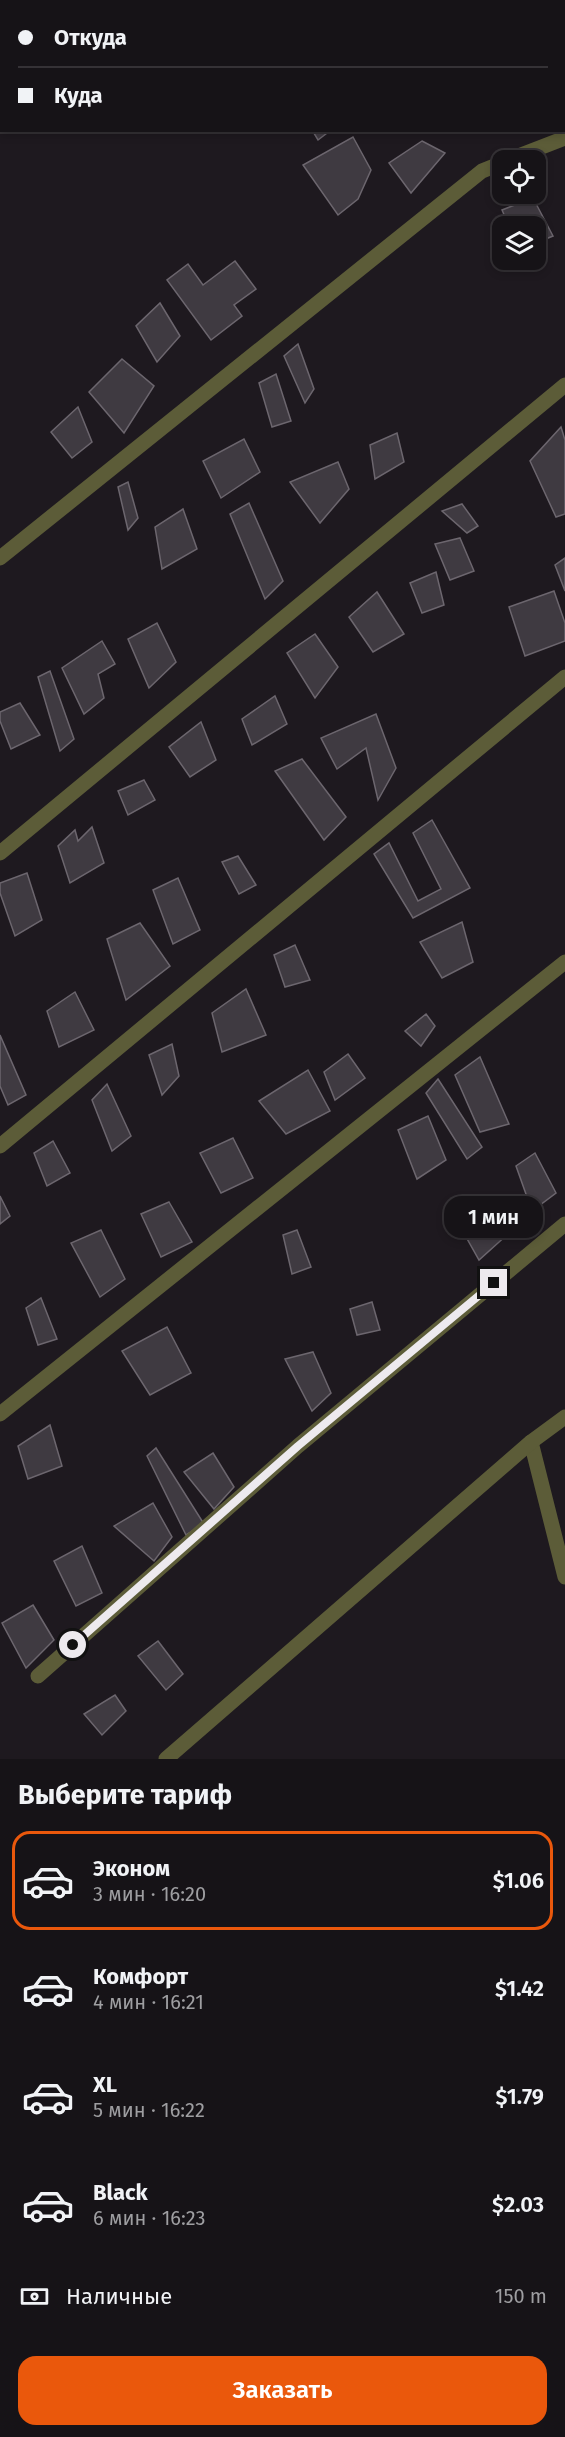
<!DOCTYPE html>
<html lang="ru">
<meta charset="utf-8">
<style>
:root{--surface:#161317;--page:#232024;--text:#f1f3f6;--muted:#9e9ea1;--line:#353236;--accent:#ea580c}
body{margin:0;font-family:"Fira Sans",sans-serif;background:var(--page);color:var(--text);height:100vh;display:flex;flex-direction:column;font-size:22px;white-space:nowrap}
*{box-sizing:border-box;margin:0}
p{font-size:20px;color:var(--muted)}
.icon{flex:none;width:33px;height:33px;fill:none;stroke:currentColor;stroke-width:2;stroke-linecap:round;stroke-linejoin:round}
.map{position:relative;height:1759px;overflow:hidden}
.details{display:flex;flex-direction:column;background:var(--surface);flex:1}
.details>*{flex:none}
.top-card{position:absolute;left:0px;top:0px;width:566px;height:132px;box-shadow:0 3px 9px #0003,0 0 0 2px var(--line);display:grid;align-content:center;height:132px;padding:0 18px;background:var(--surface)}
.controls{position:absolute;left:492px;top:150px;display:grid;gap:12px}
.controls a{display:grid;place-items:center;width:54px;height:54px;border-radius:12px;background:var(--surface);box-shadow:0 3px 9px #0003,0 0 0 2px var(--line);font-size:30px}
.end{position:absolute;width:27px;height:27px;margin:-14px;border:8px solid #edeaee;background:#111;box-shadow:0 0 0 3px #111}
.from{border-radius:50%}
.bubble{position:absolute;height:42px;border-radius:18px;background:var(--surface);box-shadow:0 3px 9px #0003,0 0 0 2px var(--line);font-size:20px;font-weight:600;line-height:42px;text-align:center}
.top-card b{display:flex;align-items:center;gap:21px;height:57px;font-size:22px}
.top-card b+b{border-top:2px solid var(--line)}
.top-card i{width:15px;height:15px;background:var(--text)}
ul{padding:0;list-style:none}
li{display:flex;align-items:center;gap:18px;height:99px;margin:0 12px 9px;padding:0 6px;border:3px solid transparent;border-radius:18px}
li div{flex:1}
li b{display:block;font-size:22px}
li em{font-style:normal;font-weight:600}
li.selected{border-color:var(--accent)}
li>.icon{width:54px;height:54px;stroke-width:1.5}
h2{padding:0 18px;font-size:27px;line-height:72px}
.pay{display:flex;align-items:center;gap:15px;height:66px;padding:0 18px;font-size:22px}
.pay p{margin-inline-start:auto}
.primary-button{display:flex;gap:12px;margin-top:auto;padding:12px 18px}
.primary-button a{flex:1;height:69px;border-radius:18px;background:var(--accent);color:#fff;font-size:24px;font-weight:600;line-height:69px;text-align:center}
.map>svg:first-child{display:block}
.building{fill:#3f3a41;stroke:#6c666e;stroke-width:1.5}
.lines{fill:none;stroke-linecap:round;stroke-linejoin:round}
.minor{stroke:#5c5c38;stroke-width:15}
.route{stroke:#edeaee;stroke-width:8}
</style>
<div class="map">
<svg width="565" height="1759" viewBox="0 0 565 1759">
<rect width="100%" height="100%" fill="#1e191f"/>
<g class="building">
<path d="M312 130H331L318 140Z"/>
<path d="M353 137 371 170 358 199 338 215 303 165Z"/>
<path d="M422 141 445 153 411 193 389 163Z"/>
<path d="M533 198 553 236 536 243V226H509L502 210Z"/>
<path d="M235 261 256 289 234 305 242 316 211 340 167 280 188 264 203 285Z"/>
<path d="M160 303 180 336 157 362 136 326Z"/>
<path d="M298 344 314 389 305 403 284 356Z"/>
<path d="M122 359 154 386 124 433 89 392Z"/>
<path d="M276 374 291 421 272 427 259 383Z"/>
<path d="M78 407 92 442 72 458 51 432Z"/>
<path d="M561 427 565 440V514L556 517 530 461Z"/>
<path d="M397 433 404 462 375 479 370 445Z"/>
<path d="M244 439 260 472 221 498 203 461Z"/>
<path d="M338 462 349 489 320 523 290 482Z"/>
<path d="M128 482 138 518 128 530 118 487Z"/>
<path d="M249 503 283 581 265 599 230 514Z"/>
<path d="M462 504 478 526 467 533 442 511Z"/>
<path d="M183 509 197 549 162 569 155 527Z"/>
<path d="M460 538 474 571 450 580 435 544Z"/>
<path d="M565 558V591L555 565Z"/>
<path d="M436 572 444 605 422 613 410 583Z"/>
<path d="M554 591 565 623V641L525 656 509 607Z"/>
<path d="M377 592 404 634 373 652 349 617Z"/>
<path d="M157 623 176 662 149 688 128 639Z"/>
<path d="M315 634 338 667 315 698 287 653Z"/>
<path d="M102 641 115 664 98 674 104 698 84 714 62 668Z"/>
<path d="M50 671 74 739 60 751 38 677Z"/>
<path d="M275 696 287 724 252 745 242 719Z"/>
<path d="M20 703 40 735 11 749 0 721V712Z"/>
<path d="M376 714 396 768 378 800 366 748 337 769 321 738Z"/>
<path d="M201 722 216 760 190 777 169 747Z"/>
<path d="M302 759 346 817 324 840 275 771Z"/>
<path d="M144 780 155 800 128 815 118 791Z"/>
<path d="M432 820 470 888 413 918 374 854 389 843 418 901 441 889 413 833Z"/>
<path d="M92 827 104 863 70 883 58 846 75 830 78 841Z"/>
<path d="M238 856 256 885 239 894 222 862Z"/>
<path d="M27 873 42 920 15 936 0 893V883Z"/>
<path d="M178 878 200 930 173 944 153 890Z"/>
<path d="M462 922 473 962 442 978 420 942Z"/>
<path d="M140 923 170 966 126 1000 107 939Z"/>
<path d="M295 945 310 980 285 987 274 955Z"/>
<path d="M246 989 266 1035 222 1052 212 1013Z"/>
<path d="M75 992 94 1030 59 1047 47 1011Z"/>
<path d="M426 1014 435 1026 421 1046 405 1031Z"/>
<path d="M0 1035 26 1095 8 1105 0 1086Z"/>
<path d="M172 1044 179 1076 162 1095 149 1055Z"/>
<path d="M348 1054 365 1078 335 1100 324 1072Z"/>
<path d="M480 1057 509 1124 480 1132 455 1075Z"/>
<path d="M308 1070 330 1111 286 1134 259 1101Z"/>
<path d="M438 1079 482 1147 467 1159 426 1093Z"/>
<path d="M107 1084 131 1136 112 1151 92 1100Z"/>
<path d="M428 1116 446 1160 417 1179 398 1130Z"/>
<path d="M233 1138 253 1178 221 1193 200 1153Z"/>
<path d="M53 1141 70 1173 47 1186 34 1153Z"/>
<path d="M535 1153 556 1193 532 1211 516 1166Z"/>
<path d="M0 1196 10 1216 0 1224Z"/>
<path d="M169 1202 192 1242 161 1257 141 1214Z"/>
<path d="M490 1209 508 1234 479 1260 461 1228Z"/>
<path d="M101 1230 125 1279 100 1297 71 1243Z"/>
<path d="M297 1230 311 1267 292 1274 283 1235Z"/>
<path d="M41 1298 57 1339 38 1345 26 1308Z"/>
<path d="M372 1302 380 1330 357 1335 350 1309Z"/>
<path d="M167 1327 191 1373 150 1395 122 1351Z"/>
<path d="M313 1352 331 1393 312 1411 285 1359Z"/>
<path d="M50 1425 62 1466 28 1479 18 1446Z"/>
<path d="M156 1448 204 1524 186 1535 147 1456Z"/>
<path d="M213 1453 234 1487 214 1509 184 1472Z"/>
<path d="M153 1503 172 1537 154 1561 114 1526Z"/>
<path d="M82 1546 102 1593 76 1606 54 1561Z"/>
<path d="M33 1605 54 1640 26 1668 2 1623Z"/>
<path d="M158 1641 183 1674 166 1690 138 1656Z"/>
<path d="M115 1695 126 1711 102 1735 84 1714Z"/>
</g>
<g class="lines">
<g class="minor">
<path d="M511 0V2"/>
<path d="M564 116 565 118"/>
<path d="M508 160 565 138"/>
<path d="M0 558 482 171 502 163"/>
<path d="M0 853 565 385"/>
<path d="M0 1146 565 677"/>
<path d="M0 1414 565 962"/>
<path d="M531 1442 565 1577"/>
<path d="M38 1676 298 1446 565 1224"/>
<path d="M166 1759 531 1442 565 1417"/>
</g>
</g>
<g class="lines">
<path class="route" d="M73 1645 298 1446 494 1283"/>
</g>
</svg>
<div class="controls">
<a><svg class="icon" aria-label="locate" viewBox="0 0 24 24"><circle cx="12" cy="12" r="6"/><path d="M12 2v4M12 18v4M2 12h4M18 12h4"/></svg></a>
<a><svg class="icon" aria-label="layers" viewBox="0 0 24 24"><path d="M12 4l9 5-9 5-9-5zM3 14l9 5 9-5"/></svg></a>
</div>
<i class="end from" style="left:73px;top:1645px"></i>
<i class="end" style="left:494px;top:1283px"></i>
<div class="bubble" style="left:444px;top:1196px;width:99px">1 мин</div>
<div class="top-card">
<b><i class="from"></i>Откуда</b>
<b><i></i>Куда</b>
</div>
</div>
<section class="details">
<h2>Выберите тариф</h2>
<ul>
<li class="selected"><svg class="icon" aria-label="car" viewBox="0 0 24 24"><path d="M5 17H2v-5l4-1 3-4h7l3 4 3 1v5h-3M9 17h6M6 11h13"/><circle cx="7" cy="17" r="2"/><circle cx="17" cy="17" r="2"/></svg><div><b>Эконом</b><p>3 мин · 16:20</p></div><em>$1.06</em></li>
<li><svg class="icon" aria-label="car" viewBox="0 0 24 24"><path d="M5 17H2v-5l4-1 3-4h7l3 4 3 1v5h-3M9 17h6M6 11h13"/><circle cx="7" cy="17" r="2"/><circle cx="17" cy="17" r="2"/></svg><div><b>Комфорт</b><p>4 мин · 16:21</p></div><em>$1.42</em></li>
<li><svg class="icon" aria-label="car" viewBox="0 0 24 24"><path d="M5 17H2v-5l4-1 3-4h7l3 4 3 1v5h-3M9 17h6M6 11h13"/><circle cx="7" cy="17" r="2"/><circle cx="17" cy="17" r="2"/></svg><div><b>XL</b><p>5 мин · 16:22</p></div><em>$1.79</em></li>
<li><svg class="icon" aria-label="car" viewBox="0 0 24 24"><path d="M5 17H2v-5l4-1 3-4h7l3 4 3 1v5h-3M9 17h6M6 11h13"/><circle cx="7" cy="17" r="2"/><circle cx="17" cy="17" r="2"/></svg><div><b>Black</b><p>6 мин · 16:23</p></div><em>$2.03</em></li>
</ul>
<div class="pay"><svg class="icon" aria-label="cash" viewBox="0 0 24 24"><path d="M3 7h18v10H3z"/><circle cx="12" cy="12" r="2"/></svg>Наличные<p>150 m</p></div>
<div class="primary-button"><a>Заказать</a></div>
</section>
